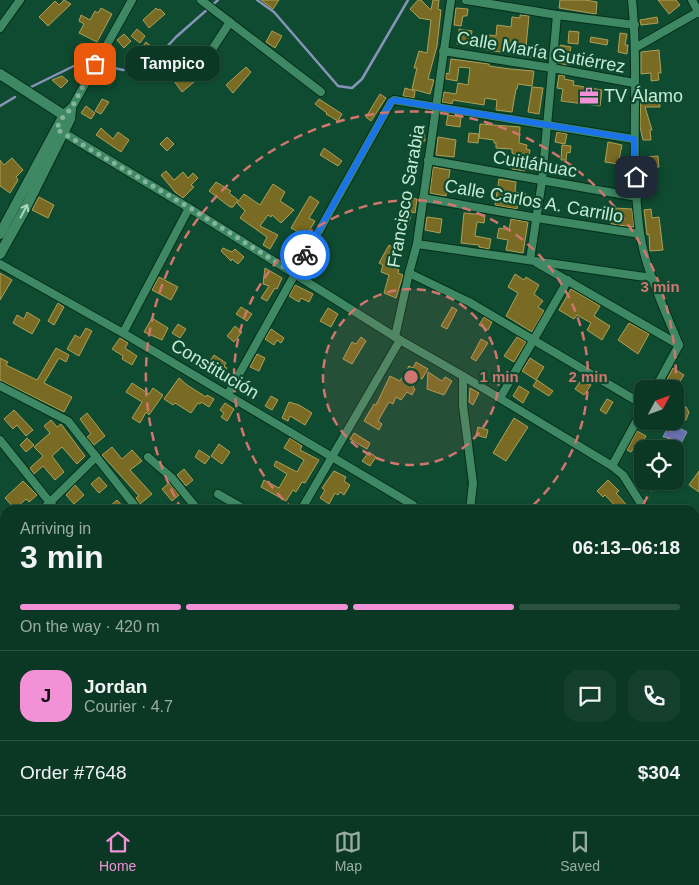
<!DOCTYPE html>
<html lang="en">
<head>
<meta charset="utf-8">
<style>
	body { margin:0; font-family:Arial,sans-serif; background:#143f2c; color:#f1f3f6; height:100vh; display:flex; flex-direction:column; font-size:19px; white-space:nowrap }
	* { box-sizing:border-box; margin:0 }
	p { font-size:16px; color:#9aaca6 }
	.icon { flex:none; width:28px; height:28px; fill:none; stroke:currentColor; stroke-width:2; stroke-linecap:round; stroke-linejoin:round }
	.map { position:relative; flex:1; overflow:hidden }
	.side { position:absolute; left:0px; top:505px; width:700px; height:310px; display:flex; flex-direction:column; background:#0b3824; border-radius:15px 15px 0 0; box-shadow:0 1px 4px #0004,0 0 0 1px #2b5241 }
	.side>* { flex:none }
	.needle { width:32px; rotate:49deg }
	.fabs { position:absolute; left:634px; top:380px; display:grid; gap:10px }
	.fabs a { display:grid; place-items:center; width:50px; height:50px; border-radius:10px; background:#0b3824; box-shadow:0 1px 4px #0004,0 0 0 1px #2b5241; font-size:25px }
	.pin { position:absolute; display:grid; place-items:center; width:42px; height:42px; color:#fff; margin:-21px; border-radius:10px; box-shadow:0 2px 8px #0006 }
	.courier { position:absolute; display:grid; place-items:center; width:50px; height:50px; margin:-25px; border:4px solid #1a73e8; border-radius:50%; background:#fff; color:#222; box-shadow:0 1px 6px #0007 }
	.bubble { position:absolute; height:35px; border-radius:15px; background:#0b3824; box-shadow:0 1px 4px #0004,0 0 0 1px #2b5241; font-size:16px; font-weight:700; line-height:35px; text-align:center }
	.summary em { font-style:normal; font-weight:700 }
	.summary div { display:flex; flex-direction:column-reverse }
	.summary { display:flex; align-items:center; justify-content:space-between; height:85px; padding:0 20px }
	h1 { font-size:32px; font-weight:700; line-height:38px }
	.bar { display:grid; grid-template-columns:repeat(4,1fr); gap:8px 5px; align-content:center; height:60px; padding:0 20px }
	.bar i { height:6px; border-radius:4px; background:#2b5241 }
	.bar .current { background:#f391d6 }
	.bar p { grid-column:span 4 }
	.line { display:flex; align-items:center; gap:12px; padding:0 20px; border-top:1px solid #2b5241 }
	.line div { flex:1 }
	.round { display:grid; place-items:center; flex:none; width:52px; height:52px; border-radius:15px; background:#143f2c }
	.menu { display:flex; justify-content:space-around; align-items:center; height:70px; border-top:1px solid #2b5241; background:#0b3824; font-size:14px; color:#9aaca6 }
	.menu a { display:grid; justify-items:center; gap:2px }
	.menu .current { color:#f391d6 }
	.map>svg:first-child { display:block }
</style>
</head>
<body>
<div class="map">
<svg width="699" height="815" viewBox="0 0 699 815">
	<rect width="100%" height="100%" fill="#0f4b30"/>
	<!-- water -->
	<path fill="#696fab" stroke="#8594b8" d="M670,423L687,432L679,447L674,444L671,438L663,437Z"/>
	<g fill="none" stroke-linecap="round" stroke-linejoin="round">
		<!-- stream -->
		<g stroke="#8594b8" stroke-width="2.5">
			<path d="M257,0L274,12L338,86L352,88L362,79L408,0"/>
			<path d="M29,88L84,61L123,70L148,67L176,37L218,0"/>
			<path d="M0,106L15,97"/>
		</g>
	</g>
	<!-- building -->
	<g fill="#796b23" stroke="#aea057">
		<path d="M64,0L71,4L48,26L39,17L55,1L59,5Z"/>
		<path d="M261,0H279L273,9Z"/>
		<path d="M418,0H421L431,10L433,0H439L438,9L441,10L437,46L428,79L434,80L430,94L412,89L417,68H414L419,51L427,53L431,20L419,18L410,9Z"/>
		<path d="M560,0H585L597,2L596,14L559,8Z"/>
		<path d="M658,0H676L680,5L669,14Z"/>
		<path d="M101,8L112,14L97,42L79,33L84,24L79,21L81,15L90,20L95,11L98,13Z"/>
		<path d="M156,8L158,10L160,9L165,14L149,28L143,20Z"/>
		<path d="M456,8L468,9L467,16H463L461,26L454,25Z"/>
		<path d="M520,15L529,16L526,47L538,48L536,58L482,49L484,34L496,36L497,25L511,27L512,17L520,18Z"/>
		<path d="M657,17L658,23L641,25L640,20Z"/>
		<path d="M137,29L145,36L140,43L131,36Z"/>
		<path d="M459,29L472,31L470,46L457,44Z"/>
		<path d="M272,31L282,36L275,48L266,42Z"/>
		<path d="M569,31L579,32L578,44L568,43Z"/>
		<path d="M620,33L627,34L625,45H628L627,54L618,52Z"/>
		<path d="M124,34L131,41L124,48L117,40Z"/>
		<path d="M591,37L608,40L607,45L590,42Z"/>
		<path d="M146,42L158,52L149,64L137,54Z"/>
		<path d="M560,45L571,47L567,65L558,63Z"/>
		<path d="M206,49L213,55L200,71L193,65L199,59L194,55L198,50L202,54Z"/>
		<path d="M659,50L661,73H658L659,80L651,81V73L641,74V52Z"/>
		<path d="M451,59L489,64V66L510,69L534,71L532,86L518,84L517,89H516L512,112L496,110L497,100L485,98L484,105L453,100L452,104L442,102L444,92L456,94L458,83L468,85L470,68L459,67L457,81L446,79V73L449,74Z"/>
		<path d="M174,61L178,64L176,66L183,75L186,72L194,82L182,92L174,81L178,78L170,68L166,73L161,69L166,64L169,67Z"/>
		<path d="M246,67L251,72L233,93L226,85Z"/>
		<path d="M559,75L565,76L564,79L574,81L573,85L602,90L600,106L561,101L563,89L557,88Z"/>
		<path d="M62,76L68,81L61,88L52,80Z"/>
		<path d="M532,87L543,88L539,114L528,112Z"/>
		<path d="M405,88L415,91L414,98L403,96Z"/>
		<path d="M380,94L386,98L371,121L366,117Z"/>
		<path d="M659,94L660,107H645L652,130H650L651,140H643L640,127L641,95Z"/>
		<path d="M102,99L109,102L101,114L95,111Z"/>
		<path d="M319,99L342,114L338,121L326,114L327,113L315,104Z"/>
		<path d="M86,106L95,113L91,119L81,113Z"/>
		<path d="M448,115L461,117L460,127L446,125Z"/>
		<path d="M480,124L520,127L519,143L527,145L526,149L530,150L528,162H531L530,169L526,168L525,171L512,169L514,154L512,153V149L496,148V143H494V140L479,138Z"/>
		<path d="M101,128L113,139L118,132L129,140L121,152L96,135Z"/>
		<path d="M418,129H424L425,141H418Z"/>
		<path d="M557,132L567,134L565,144L555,142Z"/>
		<path d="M469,133L479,134L478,143L468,142Z"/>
		<path d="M167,137L174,144L167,151L160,144Z"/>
		<path d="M438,137L456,140L454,157L436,155Z"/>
		<path d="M608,142L622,145L618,164L605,162Z"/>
		<path d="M562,145L571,146L570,153L567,152L566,160H561Z"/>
		<path d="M324,148L342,161L338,166L320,155Z"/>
		<path d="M658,156L659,167H651V184L641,185L642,157Z"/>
		<path d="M12,158L23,170L16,177L18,180L10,193L0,186V160L4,165Z"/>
		<path d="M433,167L450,170L446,196L430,193Z"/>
		<path d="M166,171L174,180L183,172L188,178L193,173L198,178L191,185L194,187L183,198L175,192L161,175Z"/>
		<path d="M499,179L516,182L515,192L526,194L525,203L518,202L517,209L495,205Z"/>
		<path d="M216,182L231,191L229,193L238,200L233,207H230L209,191Z"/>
		<path d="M273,184L285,192L280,201L294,210L281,223L272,215L271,217L268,215L260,226L278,235L270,249L263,245L267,237L240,218L245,211L237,203L244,194L260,205Z"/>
		<path d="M310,196L319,202L309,218L315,221L306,236L291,228Z"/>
		<path d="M39,197L54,205L48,218L32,210Z"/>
		<path d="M409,198L417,199L415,213L407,211Z"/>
		<path d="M614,208L632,209L634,227L611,224Z"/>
		<path d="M651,209L652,218L659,217L663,250L650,251L649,234L647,235L644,210Z"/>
		<path d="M401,211L411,215L408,226L397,222Z"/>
		<path d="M464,213L485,215L484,223L477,222L475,236L491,239L489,249L479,247V245L461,243Z"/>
		<path d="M427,217L442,219L440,233L425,230Z"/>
		<path d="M511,219L528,222L523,253L506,250L508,240L497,238L499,228L509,230Z"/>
		<path d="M389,245L397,250L388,265L399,270L398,273L403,275L396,298L384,293L389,275L381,272L383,265L379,263Z"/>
		<path d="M223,248L232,252L235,249L244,257L238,264L232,259L231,261L221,251Z"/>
		<path d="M265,268L282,278L277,289L275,288L267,301L261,298L269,286L263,284Z"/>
		<path d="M0,273L12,280L0,300Z"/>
		<path d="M515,274L524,280L526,277L539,285L534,294L543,301L538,307L544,311L532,332L506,316L518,293L508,287Z"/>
		<path d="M159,277L178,287L171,300L152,290Z"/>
		<path d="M295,285L313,294L309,302L301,298L299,302L289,296Z"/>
		<path d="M571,289L600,306L594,316L610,326L602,340L587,330L591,323L577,315L574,319L559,310Z"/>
		<path d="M58,303L64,307L54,325L48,321Z"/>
		<path d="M241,307L252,314L247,321L236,314Z"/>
		<path d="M452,307L457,310L447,329L441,326Z"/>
		<path d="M328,308L338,314L331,327L320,321Z"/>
		<path d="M27,312L40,320L32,334L13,323L17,315L24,319Z"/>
		<path d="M484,317L492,322L488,330L479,325Z"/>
		<path d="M152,318L168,328L162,340L144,332Z"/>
		<path d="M629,323L649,334L638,354L618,340Z"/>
		<path d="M178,324L186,329L180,338L172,333Z"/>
		<path d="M235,326L242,332L234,342L227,336Z"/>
		<path d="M86,328L92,331L79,356L67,349L75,335L80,338Z"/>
		<path d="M271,329L284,338L281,343L277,340L274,345L265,339Z"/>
		<path d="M361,337L366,341L352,364L343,359L352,342L356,344Z"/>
		<path d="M517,337L526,342L514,362L504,356Z"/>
		<path d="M120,338L128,343L125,348L137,356L132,365L122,359L123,356L112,349Z"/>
		<path d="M481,339L488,343L476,361L471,358Z"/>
		<path d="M56,348L69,355L66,362L59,358L44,383L72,397L64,412L0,380V358L8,362L6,365L37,380Z"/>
		<path d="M257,354L265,358L259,371L250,367Z"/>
		<path d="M214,355L226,363L224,366L227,368L222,376L207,366Z"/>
		<path d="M530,358L544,367L536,380L522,371Z"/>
		<path d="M416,362L428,369L422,379L419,377L413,387L415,389L412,395L407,392L401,400L396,397L393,404L389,402L378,421L382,424L379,430L364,421L374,404L376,405L390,376L400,381L409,366L413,368Z"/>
		<path d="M673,368L684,375L677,386L682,389L675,400V389H662Z"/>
		<path d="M428,372L442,381L445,377L452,381L444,395L427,389Z"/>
		<path d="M179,378L187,385L206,397L207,395L214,399L209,407L201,402L200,404L198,403L191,413L175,403L173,405L164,399Z"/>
		<path d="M582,379L591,385L584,395L575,389Z"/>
		<path d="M537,380L553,391L549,396L533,386Z"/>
		<path d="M132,383L149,394L153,388L163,395L149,415L146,412L140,423L132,418L142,402L126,392Z"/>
		<path d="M519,386L529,392L523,403L513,396Z"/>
		<path d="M470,388L479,393L473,405L469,402Z"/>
		<path d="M271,396L278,400L272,410L265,406Z"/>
		<path d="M607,399L613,402L606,414L600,410Z"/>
		<path d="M289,402L299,405L312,413L305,425L290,416L288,421L282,418Z"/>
		<path d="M225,403L234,409L227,421L221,417L224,413L220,410Z"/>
		<path d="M680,405L686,407L689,412L686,420L681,422L675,421V406Z"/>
		<path d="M14,410L33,430L26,436L17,425L13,429L4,419Z"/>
		<path d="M87,413L105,436L94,445L87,437L91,434L80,419Z"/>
		<path d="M514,418L528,427L506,461L493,453Z"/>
		<path d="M51,420L57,427L61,424L85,456L77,464L62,447L52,456L64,472L55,480L43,466L34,474L30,468L43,456L34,447L50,433L44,426Z"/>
		<path d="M478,427L488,430L486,438L476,435Z"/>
		<path d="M637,431L646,436L642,443L638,441L631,452L627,450Z"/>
		<path d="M354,433L370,443L367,449L350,439Z"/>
		<path d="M27,438L34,445L26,452L20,445Z"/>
		<path d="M290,438L302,446L300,450L319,460L305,483L302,482L296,492L293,490L286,501L261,487L264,480L279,488L287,474L274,466L276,461L297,472L304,460L284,448Z"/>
		<path d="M219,444L230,452L222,464L211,456Z"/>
		<path d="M112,447L122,459L132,450L142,461L130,470L152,494L140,504L136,498L139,496L102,455Z"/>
		<path d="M199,450L210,457L205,464L195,457Z"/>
		<path d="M369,452L376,457L370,466L362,461Z"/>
		<path d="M184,469L193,480L186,486L177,475Z"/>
		<path d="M334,471L346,477L344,481L350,485L344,495L340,492L338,495L335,493L329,504L320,498L325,490L322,488Z"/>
		<path d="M699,471V492L689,485Z"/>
		<path d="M99,477L107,486L99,493L91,484Z"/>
		<path d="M608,480L619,491L616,493L631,510H619L605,495L603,497L597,491Z"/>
		<path d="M23,481L37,495L29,502L26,499L15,509L5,498Z"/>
		<path d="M169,483L179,495L172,501L162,489Z"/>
		<path d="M75,485L84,495L74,504L66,495Z"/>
		<path d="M117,500L124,508L121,510H111L109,507Z"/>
	</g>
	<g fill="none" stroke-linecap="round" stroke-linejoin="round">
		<!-- minor casing -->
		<g stroke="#042e1b" stroke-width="10">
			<g id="minor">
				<path d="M201,0L321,92"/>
				<path d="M466,0L557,15L635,25"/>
				<path d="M632,0C640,77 629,155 640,233C645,269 665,310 679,345"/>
				<path d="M692,0L699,13"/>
				<path d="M0,28L20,0"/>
				<path d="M213,48L230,22"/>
				<path d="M635,48L698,12"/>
				<path d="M443,51L552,68L634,83"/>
				<path d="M71,109L132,0"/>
				<path d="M59,130L189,208L400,340L463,376L612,466L623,475L645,510"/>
				<path d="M428,160L637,197"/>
				<path d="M423,198L537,218L640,234"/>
				<path d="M417,244L652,278"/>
				<path d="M530,260L542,181L557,15"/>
				<path d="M537,263L679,345"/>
				<path d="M0,264L123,333L413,505"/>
				<path d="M409,273L469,302L642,404"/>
				<path d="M123,333L189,208"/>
				<path d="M395,337L409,273L417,244L451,0"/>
				<path d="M463,376V406L473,483L470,510"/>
				<path d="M0,386L68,421L138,510"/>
				<path d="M655,389L679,345"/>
				<path d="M228,394L391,102L394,100L633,139"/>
				<path d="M500,398L568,280"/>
				<path d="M0,440L56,510"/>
				<path d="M148,457L172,478L198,510"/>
				<path d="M612,466L642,411"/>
				<path d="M218,494L246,510"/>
				<path d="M42,510L96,457"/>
				<path d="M301,510L400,340"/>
				<path d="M0,535L5,541"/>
				<path d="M695,614L699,619"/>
				<path d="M0,623L5,617"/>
				<path d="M0,709L5,703"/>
				<path d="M0,737L5,742"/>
				<path d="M0,795L5,789"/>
				<path d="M83,810L88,815"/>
				<path d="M265,810L268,815"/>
				<path d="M273,810L276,815"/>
				<path d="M0,814L1,815"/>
				<path d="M131,815L139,810"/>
				<path d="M223,815L231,810"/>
				<path d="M320,815L328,810"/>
				<path d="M354,815V810"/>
			</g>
		</g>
		<!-- secondary casing -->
		<g stroke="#042e1b" stroke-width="12">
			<g id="secondary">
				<path d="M0,74L68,118"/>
				<path d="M0,234L64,115L71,109"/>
				<path d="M0,254L24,211L70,119L71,109"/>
			</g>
		</g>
		<!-- minor -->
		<use href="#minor" stroke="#3e8963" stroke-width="8"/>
		<!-- secondary -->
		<use href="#secondary" stroke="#3e8963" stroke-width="10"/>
	</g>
	<!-- one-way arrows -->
	<defs><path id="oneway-shaft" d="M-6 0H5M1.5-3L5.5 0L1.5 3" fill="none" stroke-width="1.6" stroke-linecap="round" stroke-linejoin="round" transform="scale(1.25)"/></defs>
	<use stroke="#acd8bf" href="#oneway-shaft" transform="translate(24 211) rotate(-62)"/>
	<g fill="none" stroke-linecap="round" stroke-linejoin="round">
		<!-- done -->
		<path stroke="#87b49c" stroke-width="5" stroke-dasharray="0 9" d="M95,64L71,109L64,115L56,129L190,208L295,274L305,255"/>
		<!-- route -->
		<path stroke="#1a73e8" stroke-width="6" d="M305,255L391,102L394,100L634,139L636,177"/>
	</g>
	<!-- distance rings -->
	<circle cx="411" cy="377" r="88" fill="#d0766e" fill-opacity=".12"/>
	<g fill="none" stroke="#d0766e" stroke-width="2.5" stroke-dasharray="9 6">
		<circle cx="411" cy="377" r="88"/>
		<path d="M294 510A177 177 0 1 1 528 510"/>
		<path d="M672 423A265 265 0 0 1 666 448M654 483A265 265 0 0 1 640 510M182 510A265 265 0 1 1 675 398"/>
	</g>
	<!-- icons -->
	<defs>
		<g id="office-bare" transform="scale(1.5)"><path d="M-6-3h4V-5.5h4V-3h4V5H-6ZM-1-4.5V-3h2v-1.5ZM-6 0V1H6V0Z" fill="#f391d6" stroke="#0f4b30" stroke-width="2.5" paint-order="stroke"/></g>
	</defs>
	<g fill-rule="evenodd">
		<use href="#office-bare" x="589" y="96"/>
	</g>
	<g text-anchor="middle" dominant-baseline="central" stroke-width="4.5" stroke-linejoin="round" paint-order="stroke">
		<!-- street labels -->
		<g font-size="18" fill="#c7ecd6" stroke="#0f4b30">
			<text transform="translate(541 52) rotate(10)">Calle María Gutiérrez</text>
			<text transform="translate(535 164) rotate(10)">Cuitláhuac</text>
			<text transform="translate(406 196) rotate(-80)">Francisco Sarabia</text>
			<text transform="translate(534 201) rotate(10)">Calle Carlos A. Carrillo</text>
			<text transform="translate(215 369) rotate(31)">Constitución</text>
		</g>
		<!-- poi labels -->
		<g font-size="18" fill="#c7ecd6" stroke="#0f4b30" text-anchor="start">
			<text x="604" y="96">TV Álamo</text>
		</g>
	</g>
	<circle cx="411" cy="377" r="8" fill="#d0766e" stroke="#0f4b30" stroke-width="2.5"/>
	<g font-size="15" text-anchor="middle" font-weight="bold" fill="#d0766e" stroke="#0f4b30" stroke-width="4.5" stroke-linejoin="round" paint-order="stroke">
		<text x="660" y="292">3 min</text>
		<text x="499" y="382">1 min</text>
		<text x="588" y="382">2 min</text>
	</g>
</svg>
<div class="fabs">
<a><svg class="needle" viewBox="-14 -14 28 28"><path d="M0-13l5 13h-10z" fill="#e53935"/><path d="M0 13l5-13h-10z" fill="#9aaca6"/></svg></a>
<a><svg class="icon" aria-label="locate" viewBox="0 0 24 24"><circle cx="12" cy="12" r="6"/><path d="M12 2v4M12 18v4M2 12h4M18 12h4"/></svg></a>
</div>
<div class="pin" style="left:95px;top:64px;background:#ea580c"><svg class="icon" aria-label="bag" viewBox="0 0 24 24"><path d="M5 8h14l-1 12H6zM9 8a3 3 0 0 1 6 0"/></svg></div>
<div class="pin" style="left:636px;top:177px;background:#1f2937"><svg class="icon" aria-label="home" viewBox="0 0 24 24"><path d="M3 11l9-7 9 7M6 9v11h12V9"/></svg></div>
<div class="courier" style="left:305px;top:255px"><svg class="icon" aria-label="bike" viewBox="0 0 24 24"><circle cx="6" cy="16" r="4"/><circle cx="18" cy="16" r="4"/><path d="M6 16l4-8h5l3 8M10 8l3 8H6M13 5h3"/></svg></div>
<div class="bubble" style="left:125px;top:46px;width:95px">Tampico</div>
<section class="side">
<div class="summary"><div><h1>3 min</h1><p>Arriving in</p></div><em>06:13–06:18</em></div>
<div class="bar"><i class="current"></i><i class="current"></i><i class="current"></i><i></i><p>On the way · 420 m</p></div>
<div class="line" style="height:90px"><b class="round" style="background:#f391d6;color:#111">J</b><div><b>Jordan</b><p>Courier · 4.7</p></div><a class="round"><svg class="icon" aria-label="chat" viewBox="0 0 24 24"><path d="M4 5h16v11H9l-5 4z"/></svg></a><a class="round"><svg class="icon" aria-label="phone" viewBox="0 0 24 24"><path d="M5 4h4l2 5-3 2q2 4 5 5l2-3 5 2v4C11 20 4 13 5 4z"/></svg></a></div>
<div class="line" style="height:65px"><div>Order #7648</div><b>$304</b></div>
</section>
</div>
<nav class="menu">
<a class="current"><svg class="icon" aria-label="home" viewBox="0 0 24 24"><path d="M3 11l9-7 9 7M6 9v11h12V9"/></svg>Home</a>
<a><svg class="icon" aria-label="map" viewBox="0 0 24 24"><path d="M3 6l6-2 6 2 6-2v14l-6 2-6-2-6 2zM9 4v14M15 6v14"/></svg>Map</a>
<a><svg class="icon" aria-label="saved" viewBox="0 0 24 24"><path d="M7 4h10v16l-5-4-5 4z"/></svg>Saved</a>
</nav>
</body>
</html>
